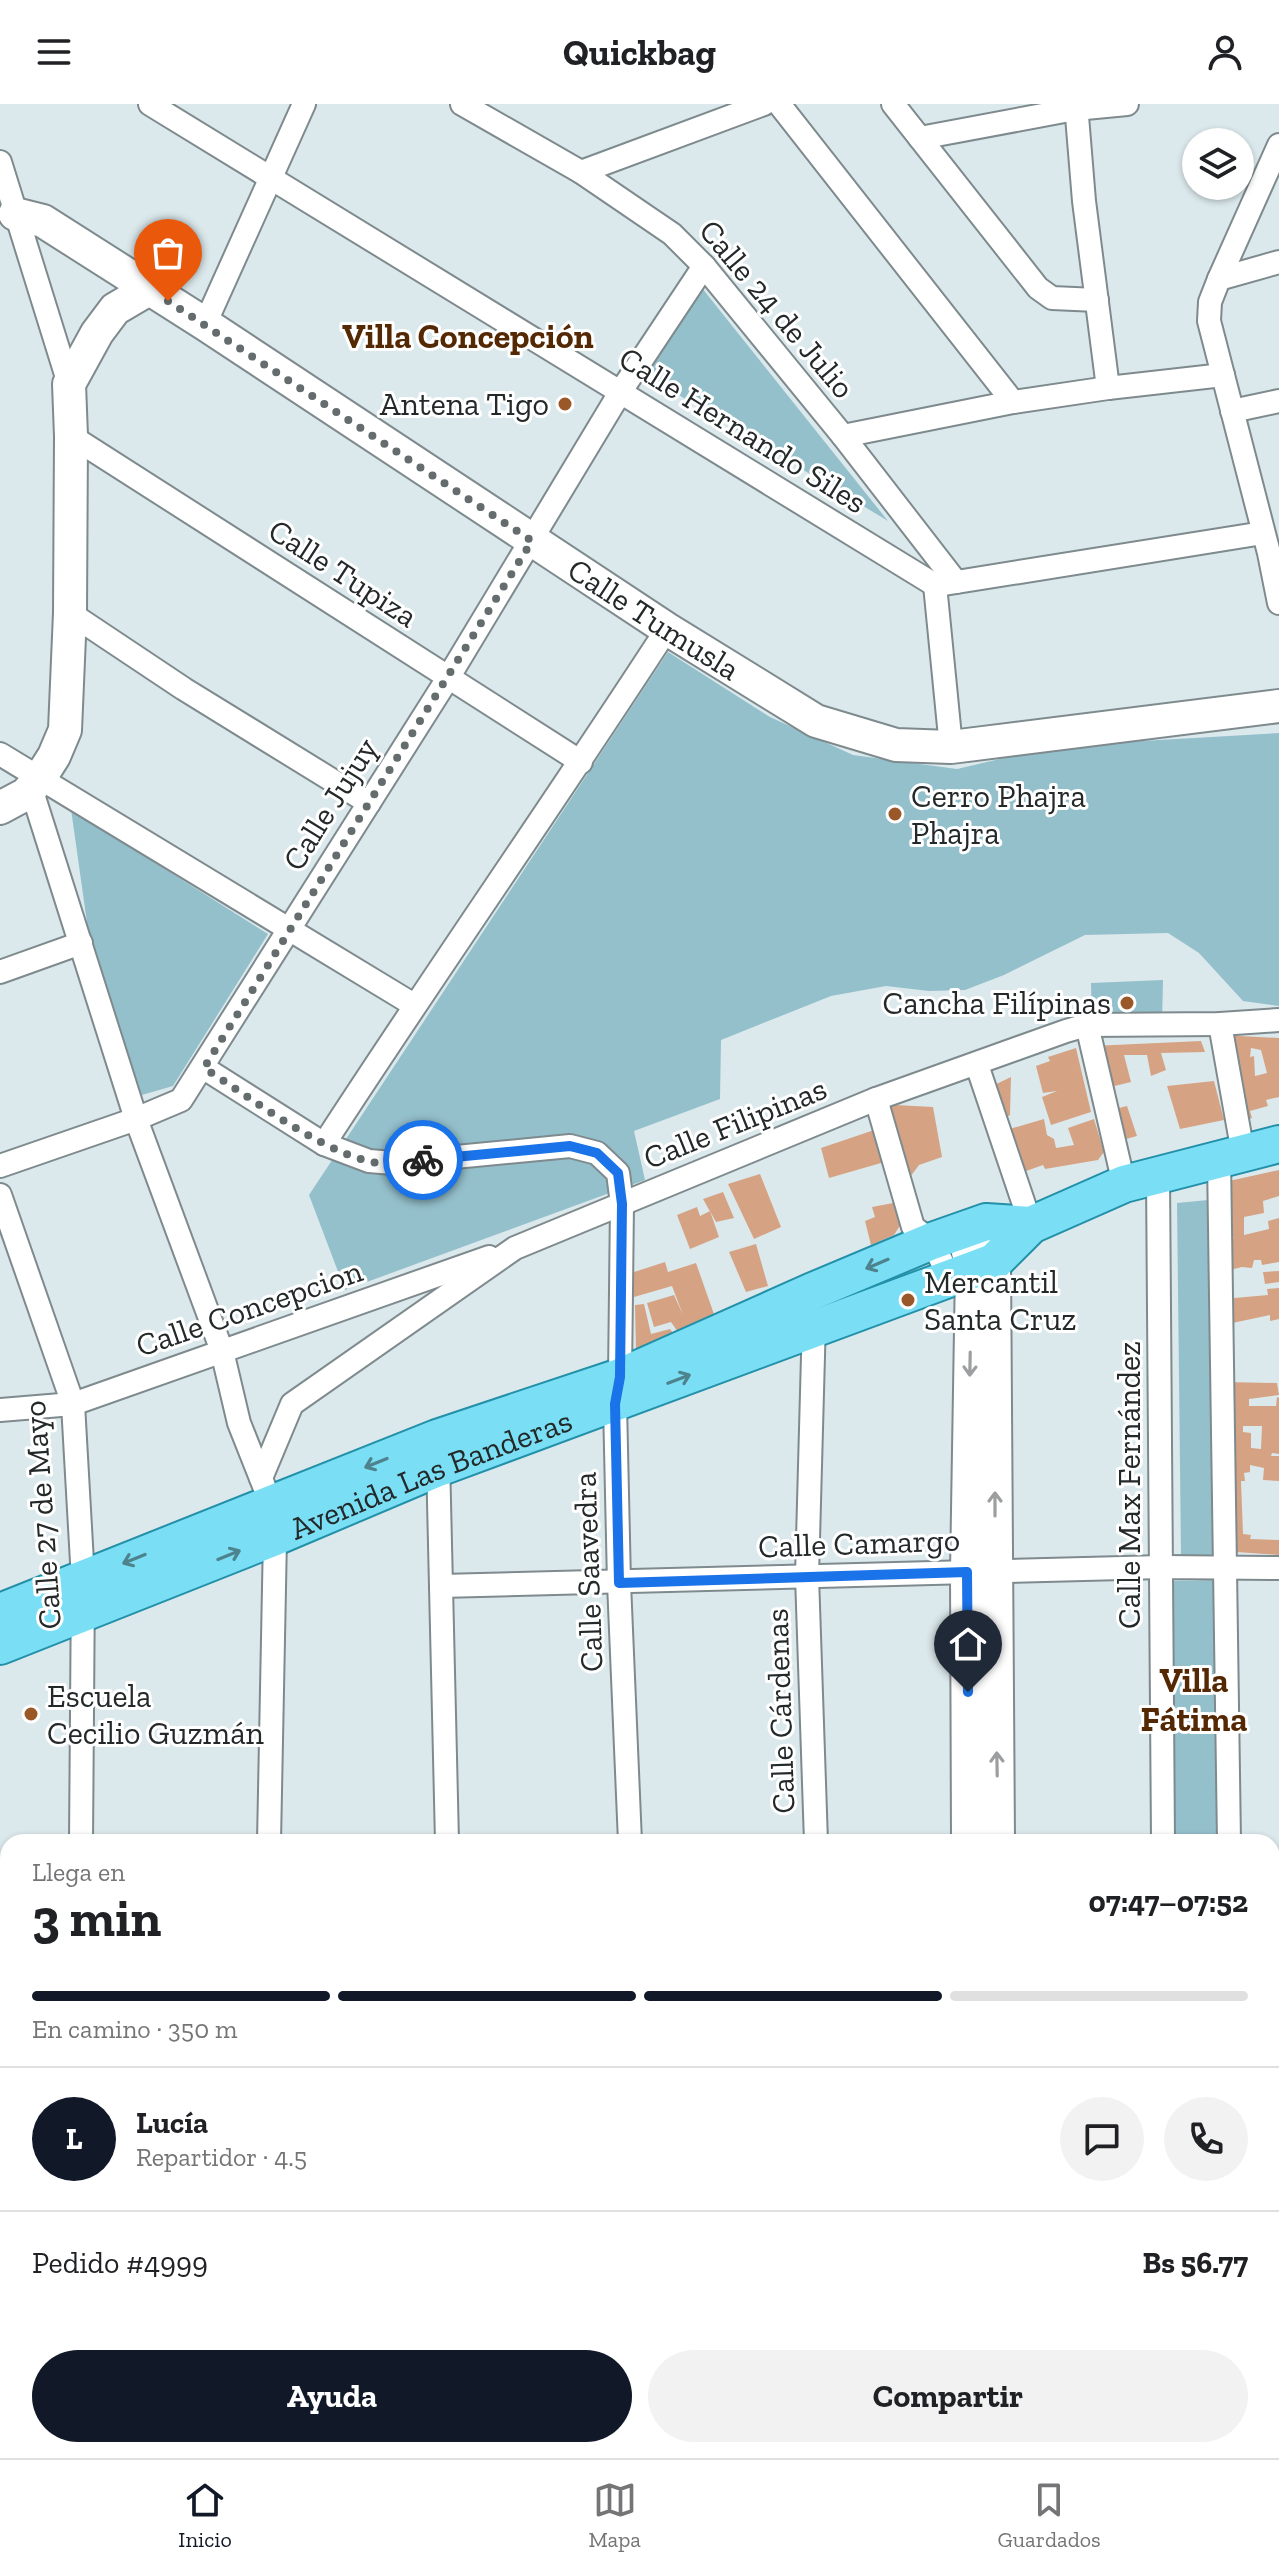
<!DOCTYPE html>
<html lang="es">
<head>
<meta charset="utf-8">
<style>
	body { margin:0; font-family:"Zilla Slab",serif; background:#f2f2f2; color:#202124; height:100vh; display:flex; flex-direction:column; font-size:30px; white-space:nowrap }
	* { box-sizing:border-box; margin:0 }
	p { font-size:26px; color:#757577 }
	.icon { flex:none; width:44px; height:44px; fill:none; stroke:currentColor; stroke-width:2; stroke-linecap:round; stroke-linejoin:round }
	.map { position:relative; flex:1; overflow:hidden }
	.drawer { position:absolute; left:0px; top:1730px; width:1280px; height:624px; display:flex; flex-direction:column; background:#fff; border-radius:24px 24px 0 0; box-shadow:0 2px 6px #0004 }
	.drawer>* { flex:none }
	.fabs { position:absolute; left:1182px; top:24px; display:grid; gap:16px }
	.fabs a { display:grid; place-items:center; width:72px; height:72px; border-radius:50%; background:#fff; box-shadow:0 2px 6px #0004; font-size:40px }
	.pin { position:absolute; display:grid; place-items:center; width:68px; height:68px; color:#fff; margin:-82px -34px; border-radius:50% 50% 50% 0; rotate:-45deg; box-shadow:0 0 8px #0007 }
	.pin .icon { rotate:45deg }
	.courier { position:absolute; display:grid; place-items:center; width:80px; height:80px; margin:-40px; border:6px solid #1a73e8; border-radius:50%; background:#fff; color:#222; box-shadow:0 2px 10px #0007 }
	.head em { font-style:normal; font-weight:800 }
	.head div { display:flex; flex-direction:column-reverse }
	.head { display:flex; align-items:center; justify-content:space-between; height:136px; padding:0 32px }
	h1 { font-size:52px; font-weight:800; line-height:60px }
	.bar { display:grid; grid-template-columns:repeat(4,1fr); gap:12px 8px; align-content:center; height:96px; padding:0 32px }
	.bar i { height:10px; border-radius:6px; background:#e0e0e0 }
	.bar .active { background:#111827 }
	.bar p { grid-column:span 4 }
	.line { display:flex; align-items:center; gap:20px; padding:0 32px; border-top:2px solid #e0e0e0 }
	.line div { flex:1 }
	.round { display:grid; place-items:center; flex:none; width:84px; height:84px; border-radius:42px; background:#f2f2f2 }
	.button { display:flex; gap:16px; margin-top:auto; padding:16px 32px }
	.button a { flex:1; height:92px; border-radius:48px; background:#111827; color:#fff; font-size:32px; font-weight:800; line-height:92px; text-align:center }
	.button a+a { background:#f2f2f2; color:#202124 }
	header { display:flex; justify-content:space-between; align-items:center; height:104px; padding:0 32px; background:#fff; font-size:36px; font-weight:800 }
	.tab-bar { display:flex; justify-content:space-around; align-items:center; height:112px; border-top:2px solid #e0e0e0; background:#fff; font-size:22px; color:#757577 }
	.tab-bar a { display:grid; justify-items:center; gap:4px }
	.tab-bar .active { color:#111827 }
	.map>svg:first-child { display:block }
</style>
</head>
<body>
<header><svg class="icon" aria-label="menu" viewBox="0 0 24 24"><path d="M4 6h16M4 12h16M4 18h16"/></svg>Quickbag<svg class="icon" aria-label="person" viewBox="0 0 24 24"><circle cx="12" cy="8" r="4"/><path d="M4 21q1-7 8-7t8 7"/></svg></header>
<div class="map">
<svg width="1279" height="2354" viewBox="0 0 1279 2354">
	<rect width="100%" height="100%" fill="#dce9ec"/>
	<!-- green -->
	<g fill="#94c0cc">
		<path d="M702,184L888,417L644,270Z"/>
		<path d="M668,548L770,613L853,651L957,665L1055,642L1279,629V902L1243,897L1199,849L1168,829L1085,831L1004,871L965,886L929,887L886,882L831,892L721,936L720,995L634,1027L645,1076L345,1186L309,1091Z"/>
		<path d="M70,698L108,729L268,830L173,982L142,991L90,840Z"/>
		<path d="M1163,876L1162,919L1092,921L1091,879Z"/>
		<path d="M1208,1096L1216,1451H1181L1177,1099Z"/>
		<path d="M1217,1476L1219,1738H1171L1170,1477Z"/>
		<path d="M85,2346H152L151,2354H83Z"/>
	</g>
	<!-- building -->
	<g fill="#d5a384" fill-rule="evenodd">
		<path d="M1222,931L1279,934V993L1266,996L1268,1002L1250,1007L1252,1014L1237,1018ZM1251,944L1261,946L1267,969L1255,972L1254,952L1250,953Z"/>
		<path d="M1201,937L1205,948L1161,949L1166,966L1151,972L1147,951H1124L1131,978L1102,985L1092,942Z"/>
		<path d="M1076,944L1091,1008L1051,1021L1042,993L1057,987L1043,989L1036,962L1050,957L1048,953Z"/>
		<path d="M1011,973L1010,1011L1000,1018L990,983Z"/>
		<path d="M1214,977L1224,1016L1180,1025L1167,982Z"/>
		<path d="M877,1000L933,1003L942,1053L919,1061L910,1073Z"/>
		<path d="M1127,1002L1137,1032L1115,1038L1107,1007Z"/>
		<path d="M1044,1015L1047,1031L1054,1035L1056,1044L1074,1041L1068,1024L1094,1015L1104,1048L1098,1056L1045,1065L1043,1061L1018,1070L1003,1027Z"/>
		<path d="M880,1024L890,1044L881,1059L829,1074L821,1044Z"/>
		<path d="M1279,1066V1092L1263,1097L1264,1109L1244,1113V1131L1269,1125L1268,1117L1279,1114V1158L1262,1161L1261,1156H1254L1252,1164L1242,1163L1226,1167L1225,1135L1235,1133H1226L1229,1077Z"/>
		<path d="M760,1070L781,1123L754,1135L728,1080Z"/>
		<path d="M723,1088L734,1114L716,1118L703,1095Z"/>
		<path d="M893,1099L901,1120L894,1131L871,1141L865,1117L875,1113L872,1103Z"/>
		<path d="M697,1103L700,1112L710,1107L719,1133L690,1145L677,1111Z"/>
		<path d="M756,1140L768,1182L746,1188L729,1148Z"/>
		<path d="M665,1158L668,1168L696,1159L715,1213L680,1231L671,1218L654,1223L647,1199L674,1191L683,1211L672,1182L634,1193L631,1169Z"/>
		<path d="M1279,1167V1178L1265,1180L1263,1168Z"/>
		<path d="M1279,1184V1215L1270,1217V1211L1223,1221V1195L1268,1191L1267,1185Z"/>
		<path d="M644,1200L651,1230L670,1225L675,1232L636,1247L635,1201Z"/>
		<path d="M1226,1278L1277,1279L1279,1291L1249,1295V1302H1276L1277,1293L1279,1294V1350L1272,1349L1271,1352H1279V1377L1263,1376L1264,1364L1250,1361V1368L1244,1369L1245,1377H1241L1243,1430L1251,1431L1250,1435L1279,1436V1451L1236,1448L1228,1440ZM1243,1322H1262L1261,1345L1251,1344V1329L1243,1328Z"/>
	</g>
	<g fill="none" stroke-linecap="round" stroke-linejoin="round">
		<!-- street casing -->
		<g stroke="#7e8a8d" stroke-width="26">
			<g id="street">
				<path d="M150,0L935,481"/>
				<path d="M462,0L581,68L672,130L704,162L843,332L956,478"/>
				<path d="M779,0L1013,298"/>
				<path d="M893,0L1038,184L1052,194L1097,196"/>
				<path d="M1076,0L1084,97L1108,284"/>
				<path d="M920,34L1075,5L1127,0"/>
				<path d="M0,58L69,280"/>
				<path d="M581,68L764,0"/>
				<path d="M1279,158L1219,175L1210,198L1209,217L1269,449L1279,499"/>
				<path d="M1219,175L1279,41"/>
				<path d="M205,220L304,0"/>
				<path d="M1232,307L1279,297"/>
				<path d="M71,332L581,658"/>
				<path d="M843,332L1013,298L1108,284L1223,271"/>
				<path d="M944,480L1263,429"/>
				<path d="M935,481L951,643"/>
				<path d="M70,509L184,585L369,699"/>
				<path d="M0,650L414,901"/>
				<path d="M31,684L136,1015L222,1247L239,1319L264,1382"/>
				<path d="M0,868L81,839"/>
				<path d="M1220,920L1243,1049"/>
				<path d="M1087,921L1124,1080"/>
				<path d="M977,961L1031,1121"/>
				<path d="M204,964L324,1040L369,1057L393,1059L570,1042L597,1049L618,1069L622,1100L620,1273L615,1300L619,1479L630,1738"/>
				<path d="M876,995L913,1123L932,1137L949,1173"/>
				<path d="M324,1040C436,867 555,698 667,525"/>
				<path d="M1219,1055L1229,1738"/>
				<path d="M0,1062L136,1015L181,996L448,574L621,287L704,162"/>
				<path d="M1158,1071L1163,1738"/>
				<path d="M0,1091L73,1300L83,1476L81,1738"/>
				<path d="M814,1215L807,1472L816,1738"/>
				<path d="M0,1306L73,1300L489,1153"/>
				<path d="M438,1355L447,1738"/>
				<path d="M261,1374L292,1300L515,1144L876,995L1066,927L1087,921L1220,920L1279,916"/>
				<path d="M441,1482L1162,1463L1279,1464"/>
				<path d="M269,1738L275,1433L273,1423"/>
				<path d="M1272,1808H1279"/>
				<path d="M0,1814H8"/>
				<path d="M0,2256H8"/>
				<path d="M819,2346V2354"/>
				<path d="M1224,2346V2354"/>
				<path d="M0,2347L7,2354"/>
				<path d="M163,2354L164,2346"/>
				<path d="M287,2354L288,2346"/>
				<path d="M517,2354V2346"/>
				<path d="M660,2354L661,2346"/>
			</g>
		</g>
		<!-- secondary casing -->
		<g stroke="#7e8a8d" stroke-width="36">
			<g id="secondary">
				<path id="s1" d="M15,110L43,117L205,220L667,525L816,617L896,641L951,643L1279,602"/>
				<path d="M0,704L26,690L40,674L54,652L65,626L70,509L71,332L69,280L97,229L115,205L149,185"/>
				<path d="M963,1127L972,1165L967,1468L968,1738"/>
				<path d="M989,1134L994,1158L998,1738"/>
				<path d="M1272,2154L1279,2153"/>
				<path d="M970,2346V2354"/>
				<path d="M996,2346V2354"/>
			</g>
		</g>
		<!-- primary casing -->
		<g stroke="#2290a8" stroke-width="40">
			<g id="primary">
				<path d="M0,1508L437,1334L620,1273L813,1187L932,1137L986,1118L1031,1121"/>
				<path id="s2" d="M0,1542L275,1433L438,1364L994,1158L1031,1121L1124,1080L1279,1040"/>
			</g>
		</g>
		<!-- street -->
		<use href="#street" stroke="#fff" stroke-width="22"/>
		<!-- secondary -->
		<use href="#secondary" stroke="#fff" stroke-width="32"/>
		<!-- primary -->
		<use href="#primary" stroke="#7adef4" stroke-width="36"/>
	</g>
	<!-- one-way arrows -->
	<defs><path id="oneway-shaft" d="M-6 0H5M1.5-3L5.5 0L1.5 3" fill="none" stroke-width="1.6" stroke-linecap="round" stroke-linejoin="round" transform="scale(2)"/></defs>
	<g stroke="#4e838e">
		<use href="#oneway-shaft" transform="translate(877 1160) rotate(157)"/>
		<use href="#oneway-shaft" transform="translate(679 1275) rotate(-21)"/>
		<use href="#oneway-shaft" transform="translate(376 1359) rotate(158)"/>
		<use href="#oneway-shaft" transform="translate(229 1451) rotate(-22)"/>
		<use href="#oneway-shaft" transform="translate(134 1455) rotate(158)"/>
	</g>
	<g stroke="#9c9e9f">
		<use href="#oneway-shaft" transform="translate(970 1260) rotate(91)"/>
		<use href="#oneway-shaft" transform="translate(995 1400) rotate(-90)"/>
		<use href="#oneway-shaft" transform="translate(997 1660) rotate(-91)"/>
	</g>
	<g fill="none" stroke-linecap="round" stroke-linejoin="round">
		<!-- done -->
		<path stroke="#646c6d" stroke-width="8" stroke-dasharray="0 14.4" d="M168,197L532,437L204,964C253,995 311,1041 367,1057C385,1062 405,1058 423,1056"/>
		<!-- route -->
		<path stroke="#1a73e8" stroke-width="10" d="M423,1056L570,1042L597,1049L618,1069L622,1100L620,1273L615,1300L619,1479L967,1468L968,1588"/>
	</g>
	<!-- markers -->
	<g fill="#9a5727" stroke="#fff" stroke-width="3">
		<circle cx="565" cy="300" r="8"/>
		<circle cx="895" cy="710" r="8"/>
		<circle cx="1127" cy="899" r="8"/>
		<circle cx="908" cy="1196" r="8"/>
		<circle cx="31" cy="1610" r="8"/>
	</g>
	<g text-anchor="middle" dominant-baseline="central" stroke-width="6" stroke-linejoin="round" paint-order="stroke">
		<!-- street labels -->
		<g font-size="32" fill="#232829" stroke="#fff">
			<text transform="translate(777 205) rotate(50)">Calle 24 de Julio</text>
			<text transform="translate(743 326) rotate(32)">Calle Hernando Siles</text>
			<text transform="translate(343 469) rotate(33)">Calle Tupiza</text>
			<text stroke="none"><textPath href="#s1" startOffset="758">Calle Tumusla</textPath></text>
			<text transform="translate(330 700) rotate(-58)">Calle Jujuy</text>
			<text transform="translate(735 1019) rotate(-22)">Calle Filipinas</text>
			<text transform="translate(249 1204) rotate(-19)">Calle Concepcion</text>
			<text stroke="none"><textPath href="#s2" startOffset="464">Avenida Las Banderas</textPath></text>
			<text transform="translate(1129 1381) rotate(-90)">Calle Max Fernández</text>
			<text transform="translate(42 1411) rotate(-94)">Calle 27 de Mayo</text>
			<text transform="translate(859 1439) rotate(-2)">Calle Camargo</text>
			<text transform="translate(588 1468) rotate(-92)">Calle Saavedra</text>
			<text transform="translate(780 1607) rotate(-92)">Calle Cárdenas</text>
		</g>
		<!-- poi labels -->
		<g font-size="32" fill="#232829" stroke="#fff" text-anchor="start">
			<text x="549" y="300" text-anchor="end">Antena Tigo</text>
			<text x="911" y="692">Cerro Phajra<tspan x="911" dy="37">Phajra</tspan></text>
			<text x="1111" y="899" text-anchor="end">Cancha Filípinas</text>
			<text x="924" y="1178">Mercantil<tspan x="924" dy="37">Santa Cruz</tspan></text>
			<text x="47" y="1592">Escuela<tspan x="47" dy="37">Cecilio Guzmán</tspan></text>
		</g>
		<!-- neighbourhood labels -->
		<g font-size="34" font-weight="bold" fill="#552804" stroke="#fff">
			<text x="468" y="232">Villa Concepción</text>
			<text x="1194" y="1576">Villa<tspan x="1194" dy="39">Fátima</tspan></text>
		</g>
	</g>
</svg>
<div class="fabs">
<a><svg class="icon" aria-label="layers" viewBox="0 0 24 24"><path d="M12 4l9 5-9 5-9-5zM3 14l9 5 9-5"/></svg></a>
</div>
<div class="pin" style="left:168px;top:197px;background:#ea580c"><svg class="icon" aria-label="bag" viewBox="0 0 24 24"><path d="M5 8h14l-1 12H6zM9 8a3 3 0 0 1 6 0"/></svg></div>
<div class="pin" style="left:968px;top:1588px;background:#1f2937"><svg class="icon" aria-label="home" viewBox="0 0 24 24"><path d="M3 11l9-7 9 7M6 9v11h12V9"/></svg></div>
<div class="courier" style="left:423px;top:1056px"><svg class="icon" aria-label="bike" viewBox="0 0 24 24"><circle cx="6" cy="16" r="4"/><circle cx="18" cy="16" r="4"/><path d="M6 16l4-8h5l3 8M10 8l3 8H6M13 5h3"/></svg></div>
<section class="drawer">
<div class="head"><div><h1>3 min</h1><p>Llega en</p></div><em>07:47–07:52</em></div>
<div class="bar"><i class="active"></i><i class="active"></i><i class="active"></i><i></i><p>En camino · 350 m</p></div>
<div class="line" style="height:144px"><b class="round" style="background:#111827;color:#fff">L</b><div><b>Lucía</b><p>Repartidor · 4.5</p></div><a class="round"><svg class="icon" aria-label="chat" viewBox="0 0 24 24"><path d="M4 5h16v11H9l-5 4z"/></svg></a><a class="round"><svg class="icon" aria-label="phone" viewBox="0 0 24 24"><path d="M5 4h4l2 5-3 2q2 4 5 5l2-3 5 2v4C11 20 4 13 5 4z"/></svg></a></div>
<div class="line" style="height:104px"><div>Pedido #4999</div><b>Bs 56.77</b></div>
<div class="button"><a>Ayuda</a><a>Compartir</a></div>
</section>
</div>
<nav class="tab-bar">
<a class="active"><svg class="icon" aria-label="home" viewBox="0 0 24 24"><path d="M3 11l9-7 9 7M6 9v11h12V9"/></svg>Inicio</a>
<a><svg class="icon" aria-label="map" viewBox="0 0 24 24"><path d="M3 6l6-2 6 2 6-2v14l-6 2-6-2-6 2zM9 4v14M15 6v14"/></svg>Mapa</a>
<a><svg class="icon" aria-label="saved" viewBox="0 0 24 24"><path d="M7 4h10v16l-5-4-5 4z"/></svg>Guardados</a>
</nav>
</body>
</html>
